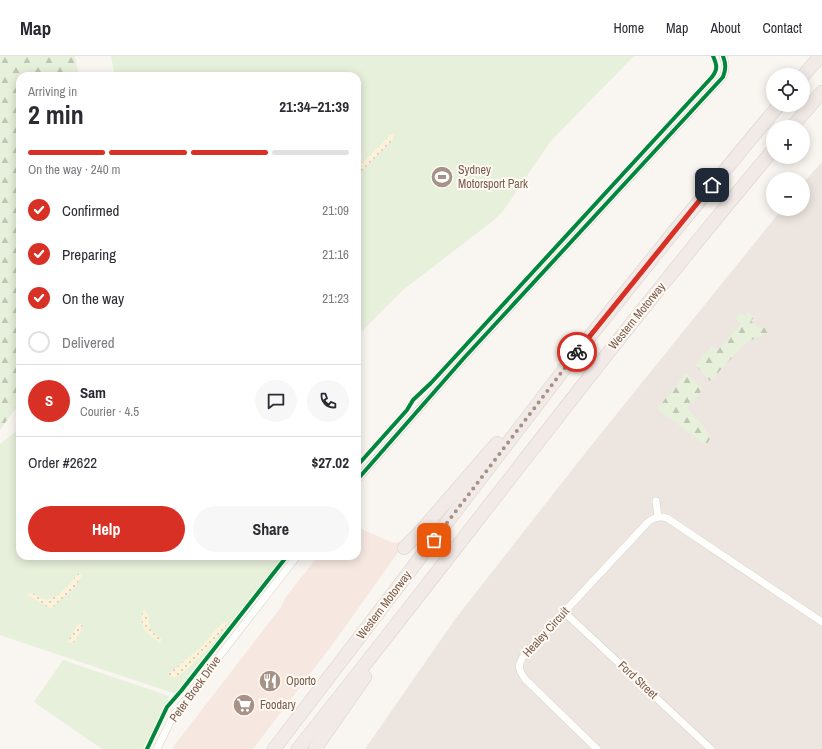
<!DOCTYPE html>
<html lang="en">
<head>
<meta charset="utf-8">
<style>
	body { margin:0; font-family:"Archivo Narrow",sans-serif; background:#f7f7f7; color:#2b2b33; height:100vh; display:flex; flex-direction:column; font-size:15px; white-space:nowrap }
	* { box-sizing:border-box; margin:0 }
	p { font-size:13px; color:#7c7c81 }
	.icon { flex:none; width:22px; height:22px; fill:none; stroke:currentColor; stroke-width:2; stroke-linecap:round; stroke-linejoin:round }
	.map { position:relative; flex:1; overflow:hidden }
	.side { position:absolute; left:16px; top:16px; width:345px; height:488px; display:flex; flex-direction:column; background:#fff; border-radius:12px; box-shadow:0 2px 10px #0003 }
	.side>* { flex:none }
	.tools { position:absolute; left:766px; top:12px; display:grid; gap:8px }
	.tools a { display:grid; place-items:center; width:44px; height:44px; border-radius:50%; background:#fff; box-shadow:0 2px 10px #0003; font-size:20px }
	.pin { position:absolute; display:grid; place-items:center; width:34px; height:34px; color:#fff; margin:-17px; border-radius:8px; box-shadow:0 2px 6px #0006 }
	.courier { position:absolute; display:grid; place-items:center; width:40px; height:40px; margin:-20px; border:3px solid #d93025; border-radius:50%; background:#fff; color:#222; box-shadow:0 1px 5px #0007 }
	.headline em { font-style:normal; font-weight:800 }
	.headline div { display:flex; flex-direction:column-reverse }
	.headline { display:flex; align-items:center; justify-content:space-between; height:68px; padding:0 12px }
	h1 { font-size:26px; font-weight:800; line-height:30px }
	.bar { display:grid; grid-template-columns:repeat(4,1fr); gap:6px 4px; align-content:center; height:48px; padding:0 12px }
	.bar i { height:5px; border-radius:3px; background:#e1e1e2 }
	.bar .selected { background:#d93025 }
	.bar p { grid-column:span 4 }
	.line { display:flex; align-items:center; gap:10px; padding:0 12px; border-top:1px solid #e1e1e2 }
	.line div { flex:1 }
	.round { display:grid; place-items:center; flex:none; width:42px; height:42px; border-radius:21px; background:#f7f7f7 }
	ol { padding:0 12px; list-style:none }
	li { display:flex; align-items:center; gap:12px; height:44px }
	li p { margin-inline-start:auto }
	li .icon { padding:4px; border-radius:50%; background:#d93025; color:#fff; stroke-width:4 }
	li:last-child { color:#7c7c81 }
	li i { width:22px; height:22px; border:2px solid #e1e1e2; border-radius:50% }
	.action { display:flex; gap:8px; margin-top:auto; padding:8px 12px }
	.action a { flex:1; height:46px; border-radius:24px; background:#d93025; color:#fff; font-size:16px; font-weight:800; line-height:46px; text-align:center }
	.action a+a { background:#f7f7f7; color:#2b2b33 }
	header { display:flex; align-items:center; gap:24px; box-sizing:border-box; height:56px; padding:0 20px; background:#fff; border-bottom:1px solid #e1e1e2 }
	header strong { font-size:19px }
	nav { display:flex; gap:22px; margin-inline-start:auto; font-size:14px }
	.map>svg:first-child { display:block }
</style>
</head>
<body>
<header>
<strong>Map</strong>
<nav><a>Home</a><a>Map</a><a>About</a><a>Contact</a></nav>
</header>
<div class="map">
<svg width="822" height="693" viewBox="0 0 822 693">
	<defs>
		<pattern id="forest-firs" width="22" height="20" patternUnits="userSpaceOnUse"><rect width="22" height="20" fill="#e7f0db"/><path d="M5 1l3.5 6h-7zM16 11l3.5 6h-7z" fill="#c0c6b4"/></pattern>
		<pattern id="sand-dots" width="8" height="8" patternUnits="userSpaceOnUse"><rect width="8" height="8" fill="#fbf2d9"/><path d="M2 2h.1M6 6h.1" fill="none" stroke="#d0c7b2" stroke-width="1.8" stroke-linecap="round"/></pattern>
	</defs>
	<rect width="100%" height="100%" fill="#f9f5f0"/>
	<!-- commercial -->
	<path fill="#f6e8e1" d="M357,471L393,487L406,485L335,585L253,693H173V691L281,551L285,542L318,500H357Z"/>
	<!-- industrial -->
	<path fill="#ede5e0" d="M822,106V693H365L456,562L590,391L782,153H803V127Z"/>
	<!-- grass -->
	<g fill="#e7f0db">
		<path d="M111,0H634L550,86L503,155L494,164L403,234L357,280V20H115Z"/>
		<path d="M20,372V500H284L176,638L0,579V388Z"/>
		<path d="M63,604L169,640L168,645L143,693H102L34,646Z"/>
	</g>
	<!-- forest -->
	<g fill="url(#forest-firs)">
		<path d="M0,0H75L79,20H20V346L0,374Z"/>
		<path d="M748,256L754,261L751,265L760,273L763,270L766,273L768,277L747,286L710,325L695,309L712,290L718,294L741,268L735,263L740,257L745,260Z"/>
		<path d="M686,317L703,333L687,352L703,369L710,383L706,389L657,353Z"/>
	</g>
	<!-- sand -->
	<g fill="url(#sand-dots)">
		<path d="M394,78V81L391,86L357,120V112L390,79Z"/>
		<path d="M79,517L82,519V520L75,531L51,553L27,539L28,537C34,536 38,541 43,543C56,547 71,525 79,517Z"/>
		<path d="M144,553C155,565 142,573 162,582L160,587C147,577 137,571 144,553Z"/>
		<path d="M226,566L228,567C213,587 197,606 177,621H172L168,618L201,591L221,568Z"/>
		<path d="M79,567L83,568L78,581L73,587H70L68,586L69,583Z"/>
	</g>
	<g fill="none" stroke-linecap="round" stroke-linejoin="round">
		<!-- street casing -->
		<g stroke="#d7d1cb" stroke-width="8">
			<g id="street">
				<path d="M357,424L464,302L723,21C726,13 726,8 723,0"/>
				<path d="M656,445L658,461"/>
				<path d="M564,556L711,693"/>
				<path d="M157,693L173,660L297,500"/>
				<path d="M597,693L526,624C518,614 517,609 525,598L648,466C655,461 659,460 667,462L822,566"/>
			</g>
		</g>
		<!-- highway casing -->
		<g stroke="#dad1cc" stroke-width="14">
			<g id="highway">
				<path d="M803,20L820,0"/>
				<path d="M792,71L822,36"/>
				<path d="M404,492L420,476L497,387"/>
				<path d="M274,693L575,299L672,178L779,49"/>
				<path d="M298,693C457,494 609,289 773,94"/>
				<path d="M315,693L365,621"/>
			</g>
		</g>
		<!-- street -->
		<use href="#street" stroke="#fefefd" stroke-width="7"/>
		<!-- highway -->
		<use href="#highway" stroke="#f2eae7" stroke-width="13"/>
		<!-- cycleway casing -->
		<g stroke="#fffaf3" stroke-width="6">
			<g id="cycleway">
				<path d="M357,410L407,354L413,344L431,327L712,21C718,13 717,9 713,0"/>
				<path d="M357,424L464,302L723,21C726,13 726,8 723,0"/>
				<path d="M147,693L167,651L181,635L287,500"/>
			</g>
		</g>
		<!-- cycleway -->
		<use href="#cycleway" stroke="#00873e" stroke-width="4"/>
	</g>
	<g fill="none" stroke-linecap="round" stroke-linejoin="round">
		<!-- done -->
		<path stroke="#a69286" stroke-width="4" stroke-dasharray="0 7.2" d="M434,484L577,296"/>
		<!-- route -->
		<path stroke="#d93025" stroke-width="5" d="M577,296L712,129"/>
	</g>
	<!-- icons -->
	<defs>
		<g id="stadium-disc" transform="scale(1.15)"><circle r="9.5" fill="#a69286" stroke="#fffaf3"/><path d="M0-5a6.5 5 0 1 0 0 10a6.5 5 0 1 0 0-10ZM-3.5-1.8h7v3.6h-7Z" fill="#fff"/></g>
		<g id="restaurant-disc" transform="scale(1.15)"><circle r="9.5" fill="#a69286" stroke="#fffaf3"/><path d="M-5-6h1v4h1v-4h1v4h1v-4h1v5L-1.5 .5V6h-2V.5L-5-1ZM5-6V6H3V1.5H1.5Q1.5-4 5-6Z" fill="#fff"/></g>
		<g id="supermarket-disc" transform="scale(1.15)"><circle r="9.5" fill="#a69286" stroke="#fffaf3"/><path d="M-6-5.5h2.5l.6 2H6L4.5 2H-2.5L-4.4-4H-6ZM-1.5 3.2a1.3 1.3 0 1 0 .1 0ZM3 3.2a1.3 1.3 0 1 0 .1 0Z" fill="#fff"/></g>
	</defs>
	<g fill-rule="evenodd">
		<use href="#stadium-disc" x="442" y="121"/>
		<use href="#restaurant-disc" x="270" y="625"/>
		<use href="#supermarket-disc" x="244" y="649"/>
	</g>
	<g text-anchor="middle" dominant-baseline="central" stroke-width="4" stroke-linejoin="round" paint-order="stroke">
		<!-- poi labels -->
		<g font-size="12" fill="#7a5c4d" stroke="#fffaf3" text-anchor="start">
			<text x="458" y="114">Sydney<tspan x="458" dy="14">Motorsport Park</tspan></text>
			<text x="286" y="625">Oporto</text>
			<text x="260" y="649">Foodary</text>
		</g>
		<!-- street labels -->
		<g font-size="12" fill="#7a5c4d" stroke="#fffaf3">
			<text transform="translate(637 260) rotate(-51)">Western Motorway</text>
			<text transform="translate(384 549) rotate(-53)">Western Motorway</text>
			<text transform="translate(546 576) rotate(-48)">Healey Circuit</text>
			<text transform="translate(638 624) rotate(43)">Ford Street</text>
			<text transform="translate(195 633) rotate(-54)">Peter Brock Drive</text>
		</g>
	</g>
</svg>
<div class="tools">
<a><svg class="icon" aria-label="locate" viewBox="0 0 24 24"><circle cx="12" cy="12" r="6"/><path d="M12 2v4M12 18v4M2 12h4M18 12h4"/></svg></a>
<a>+</a>
<a>−</a>
</div>
<div class="pin" style="left:434px;top:484px;background:#ea580c"><svg class="icon" aria-label="bag" viewBox="0 0 24 24"><path d="M5 8h14l-1 12H6zM9 8a3 3 0 0 1 6 0"/></svg></div>
<div class="pin" style="left:712px;top:129px;background:#1f2937"><svg class="icon" aria-label="home" viewBox="0 0 24 24"><path d="M3 11l9-7 9 7M6 9v11h12V9"/></svg></div>
<div class="courier" style="left:577px;top:296px"><svg class="icon" aria-label="bike" viewBox="0 0 24 24"><circle cx="6" cy="16" r="4"/><circle cx="18" cy="16" r="4"/><path d="M6 16l4-8h5l3 8M10 8l3 8H6M13 5h3"/></svg></div>
<section class="side">
<div class="headline"><div><h1>2 min</h1><p>Arriving in</p></div><em>21:34–21:39</em></div>
<div class="bar"><i class="selected"></i><i class="selected"></i><i class="selected"></i><i></i><p>On the way · 240 m</p></div>
<ol>
<li><svg class="icon" aria-label="check" viewBox="0 0 24 24"><path d="M5 12l5 5 9-10"/></svg>Confirmed<p>21:09</p></li>
<li><svg class="icon" aria-label="check" viewBox="0 0 24 24"><path d="M5 12l5 5 9-10"/></svg>Preparing<p>21:16</p></li>
<li><svg class="icon" aria-label="check" viewBox="0 0 24 24"><path d="M5 12l5 5 9-10"/></svg>On the way<p>21:23</p></li>
<li><i></i>Delivered</li>
</ol>
<div class="line" style="height:72px"><b class="round" style="background:#d93025;color:#fff">S</b><div><b>Sam</b><p>Courier · 4.5</p></div><a class="round"><svg class="icon" aria-label="chat" viewBox="0 0 24 24"><path d="M4 5h16v11H9l-5 4z"/></svg></a><a class="round"><svg class="icon" aria-label="phone" viewBox="0 0 24 24"><path d="M5 4h4l2 5-3 2q2 4 5 5l2-3 5 2v4C11 20 4 13 5 4z"/></svg></a></div>
<div class="line" style="height:52px"><div>Order #2622</div><b>$27.02</b></div>
<div class="action"><a>Help</a><a>Share</a></div>
</section>
</div>
</body>
</html>
